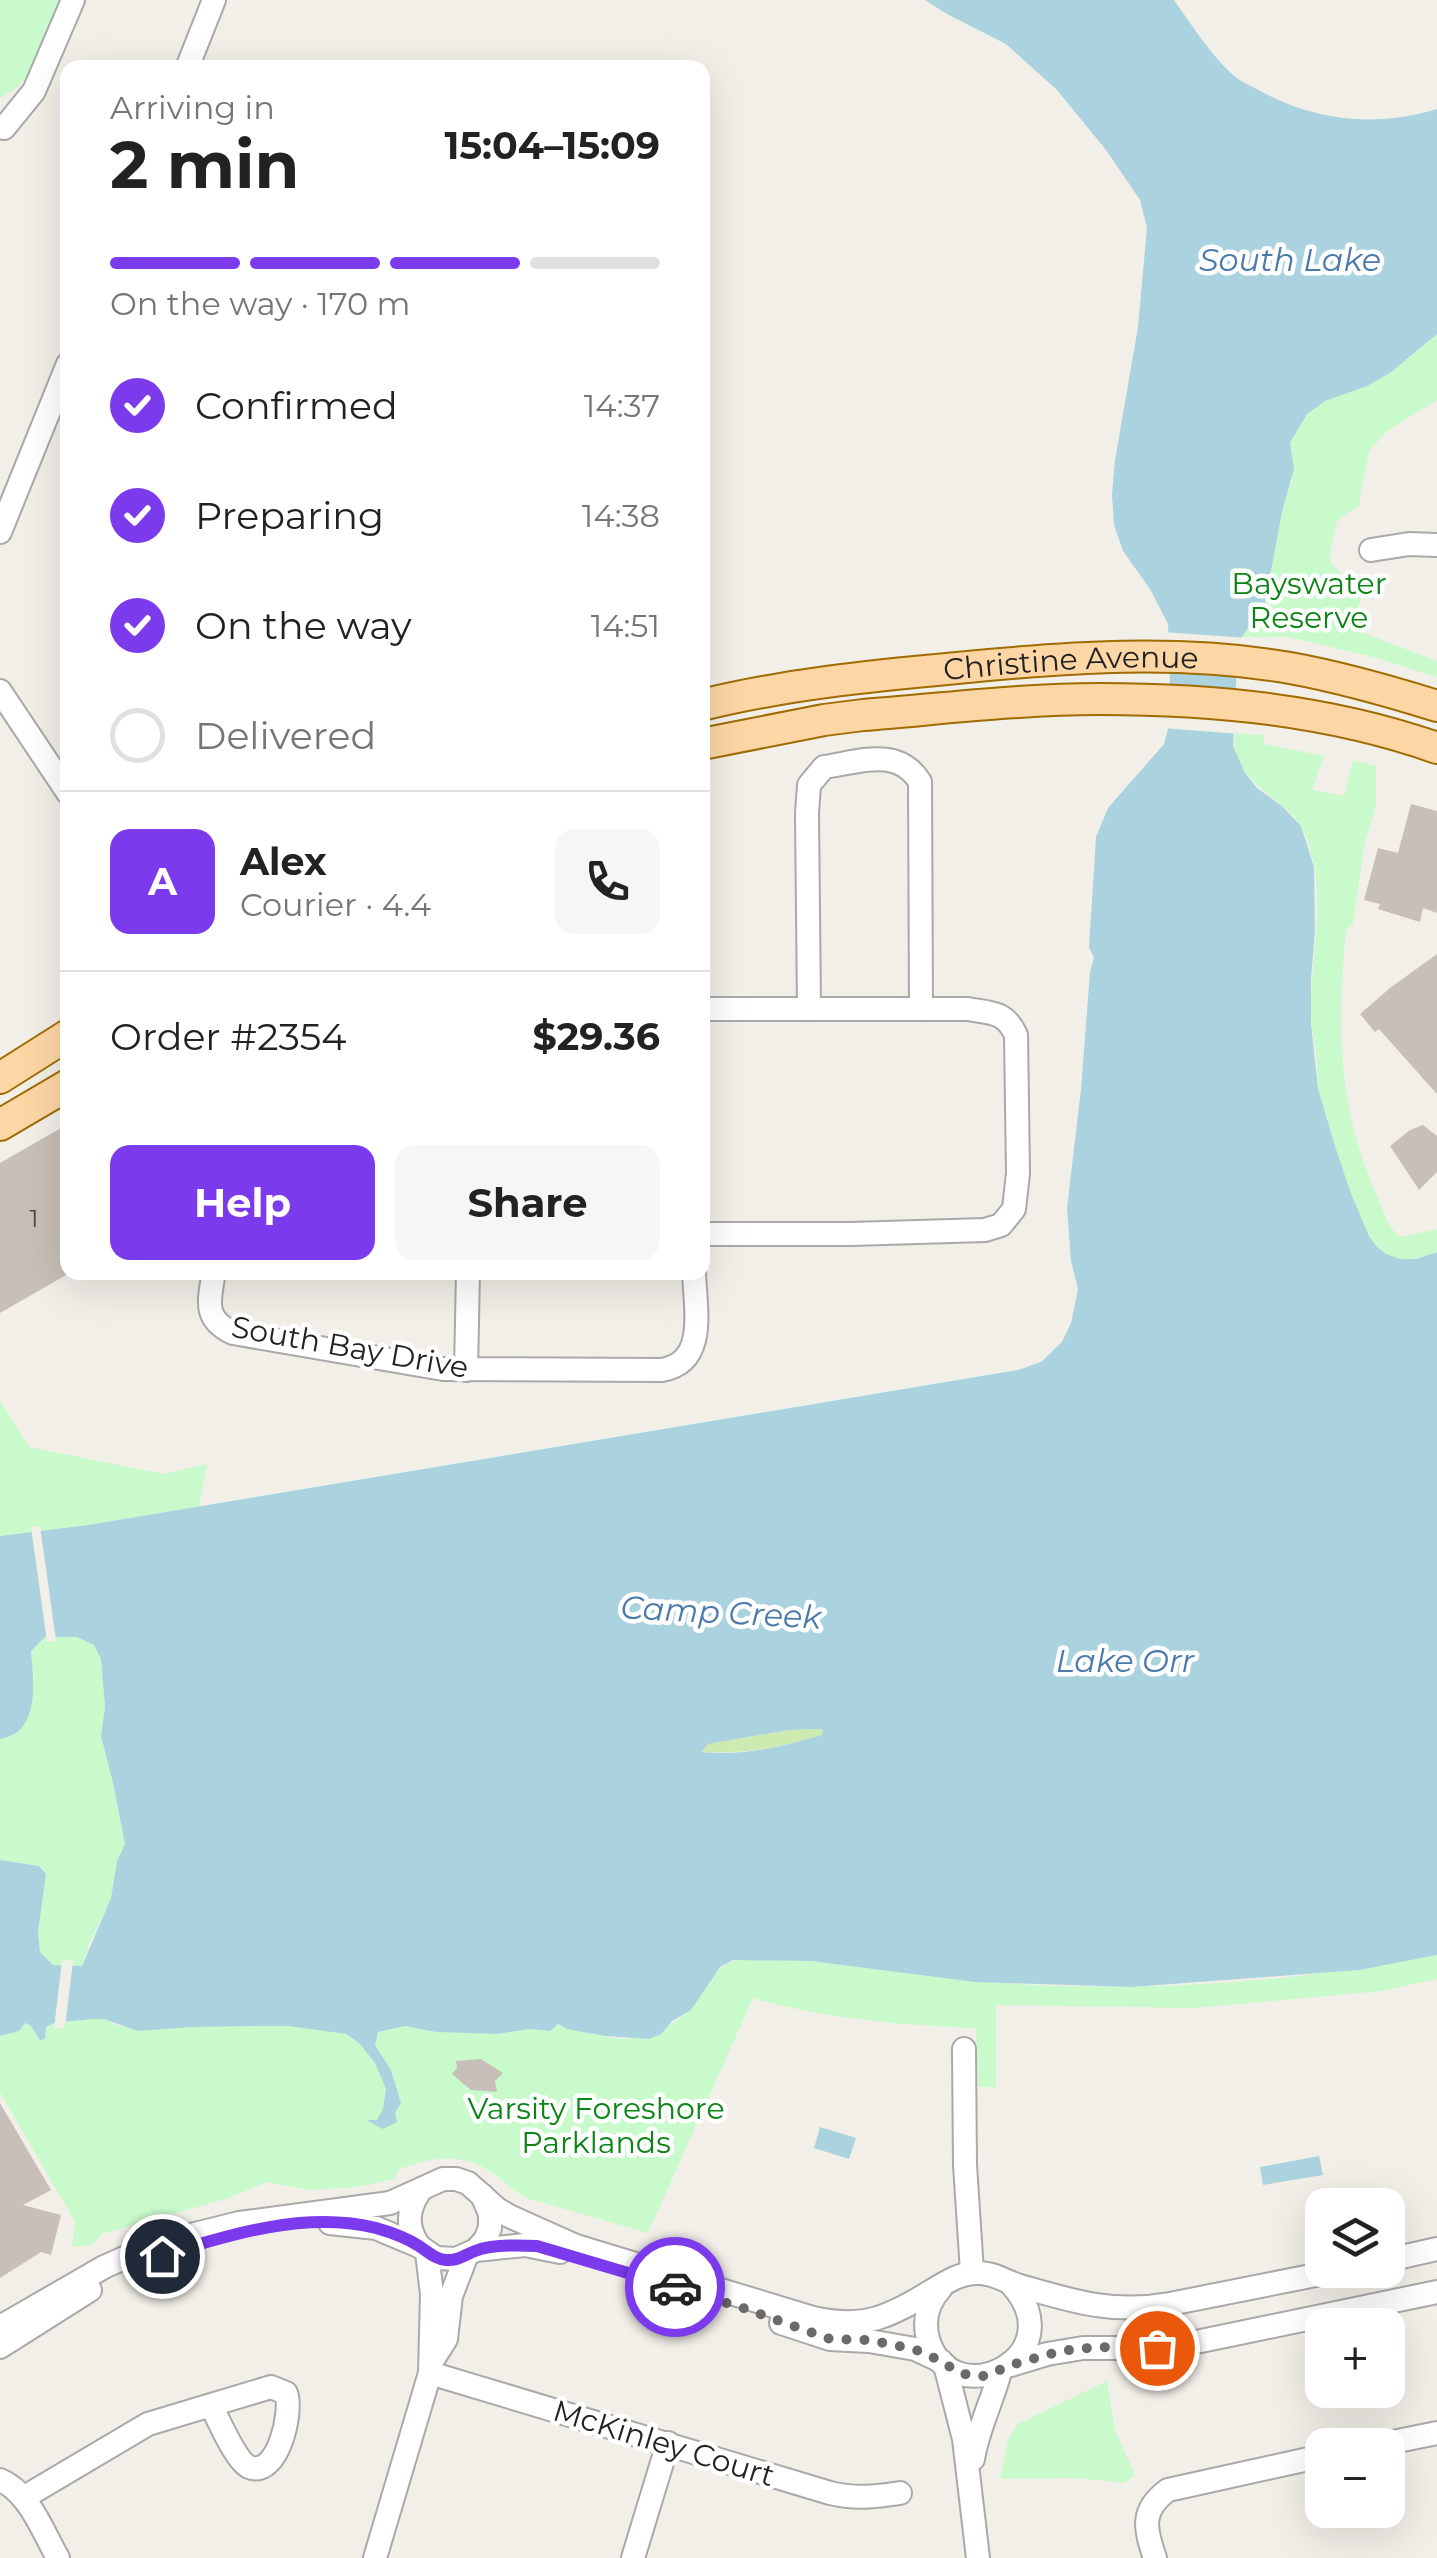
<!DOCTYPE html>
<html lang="en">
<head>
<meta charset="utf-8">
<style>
	body { margin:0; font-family:Montserrat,sans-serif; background:#f6f6f6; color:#222; height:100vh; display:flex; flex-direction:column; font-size:38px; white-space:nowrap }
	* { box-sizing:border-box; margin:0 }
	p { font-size:32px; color:#767676 }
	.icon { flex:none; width:55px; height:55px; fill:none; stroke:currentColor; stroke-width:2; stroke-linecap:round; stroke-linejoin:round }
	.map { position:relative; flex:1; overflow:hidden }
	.sheet { position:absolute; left:60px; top:60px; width:650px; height:1220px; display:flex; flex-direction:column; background:#fff; border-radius:20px; box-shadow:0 10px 40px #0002 }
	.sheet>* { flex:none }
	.tools { position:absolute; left:1305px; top:2188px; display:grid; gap:20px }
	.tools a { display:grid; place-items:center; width:100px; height:100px; border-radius:20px; background:#fff; box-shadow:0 10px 40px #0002; font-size:50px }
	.pin { position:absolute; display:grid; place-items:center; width:85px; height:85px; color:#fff; margin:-42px; border:5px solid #fff; border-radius:50%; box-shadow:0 2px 10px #0007 }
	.courier { position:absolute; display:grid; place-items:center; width:100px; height:100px; margin:-50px; border:8px solid #7c3aed; border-radius:50%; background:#fff; color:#222; box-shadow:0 2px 12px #0007 }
	.head em { font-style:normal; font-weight:700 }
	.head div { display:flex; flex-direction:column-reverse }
	.head { display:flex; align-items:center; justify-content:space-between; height:170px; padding:0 50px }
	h1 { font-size:65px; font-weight:700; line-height:75px }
	.bar { display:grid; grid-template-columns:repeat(4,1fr); gap:15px 10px; align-content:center; height:120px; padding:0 50px }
	.bar i { height:12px; border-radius:8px; background:#e0e0e0 }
	.bar .current { background:#7c3aed }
	.bar p { grid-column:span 4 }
	.line { display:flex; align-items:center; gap:25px; padding:0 50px; border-top:2px solid #e0e0e0 }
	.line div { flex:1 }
	.round { display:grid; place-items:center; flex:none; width:105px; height:105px; border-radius:20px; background:#f6f6f6 }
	ol { padding:0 50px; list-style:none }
	li { display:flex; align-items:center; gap:30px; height:110px }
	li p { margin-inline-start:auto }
	li .icon { padding:10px; border-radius:50%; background:#7c3aed; color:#fff; stroke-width:4 }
	li:last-child { color:#767676 }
	li i { width:55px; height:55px; border:5px solid #e0e0e0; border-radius:50% }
	.cta { display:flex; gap:20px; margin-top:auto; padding:20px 50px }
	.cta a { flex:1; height:115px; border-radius:20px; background:#7c3aed; color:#fff; font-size:40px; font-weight:700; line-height:115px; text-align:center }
	.cta a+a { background:#f6f6f6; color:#222 }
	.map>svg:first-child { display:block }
</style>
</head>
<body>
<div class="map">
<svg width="1437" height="2558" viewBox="0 0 1437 2558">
	<rect width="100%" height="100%" fill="#f2efe9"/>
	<!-- grass -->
	<path fill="#cdebb0" d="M817,1729L824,1730L823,1735C779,1748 746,1754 700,1752L707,1744L789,1730Z"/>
	<!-- park -->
	<g fill="#c8facc">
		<path d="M0,0H59L27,76L14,90L0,98Z"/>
		<path d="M1437,334V400L1386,432L1369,451L1359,505L1337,521L1329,559L1361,599L1353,629L1437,661V677L1373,657L1289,637H1242L1265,603L1282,511L1292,480L1290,443L1307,414L1325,401L1367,386L1390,373Z"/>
		<path d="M1235,733L1264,735V744L1324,756L1312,790L1344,796L1353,760L1376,766V807L1365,841L1353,924L1346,929C1337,1025 1337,1108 1378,1198C1384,1212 1388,1230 1402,1237L1437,1229V1252C1420,1258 1403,1264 1385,1254C1360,1240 1326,1124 1319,1093C1317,1083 1317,1073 1317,1063C1316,1048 1312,1033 1311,1017C1310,967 1323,914 1314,864C1311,853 1308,839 1302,828C1283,793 1228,784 1235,733Z"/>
		<path d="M0,1401L29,1447L163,1474L207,1464L199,1507L88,1525L0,1536Z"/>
		<path d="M57,1636L77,1637L94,1645L101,1659L105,1707L101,1736L113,1783L125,1844L117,1861L111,1898L89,1944L82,1966L53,1965L40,1952L38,1932L45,1874L39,1866L0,1860V1739L16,1734L34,1681L31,1650L45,1637Z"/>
		<path d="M1437,1955V1979L1382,1991L1195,2008L996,2005V2087H978L976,2028C906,2026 820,2018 753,1998L648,2233L530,2199C514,2192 505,2182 491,2172C461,2151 431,2158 399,2169L395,2179L357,2187L310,2190L266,2182L229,2198L102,2234L92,2245L72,2247L75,2222L0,2092V2036L19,2031L25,2023L31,2026L39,2041L46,2027L55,2023L93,2019H104L118,2026H288L346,2034L359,2043L375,2063L386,2089L383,2110L377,2120H369L383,2129L401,2103L391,2070L375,2045L378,2033L405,2026L436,2032L497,2034L530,2029L549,2031L558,2024L567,2029C589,2030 612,2042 634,2038C652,2035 682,2020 693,2006C707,1990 715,1962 739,1960C818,1955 896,1975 974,1981C1128,1994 1286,1984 1437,1955Z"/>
		<path d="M1107,2381L1115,2430L1135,2475L1124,2483L1076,2478L1000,2479L1008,2440L1018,2424Z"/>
	</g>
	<!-- water -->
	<g fill="#aad3df" fill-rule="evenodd">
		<path d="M925,0H1174C1191,24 1214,60 1237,78C1245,84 1256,88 1264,93C1318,122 1379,127 1437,109V334L1390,373L1367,386L1325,401L1307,414L1290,443L1294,469L1282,512L1265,603L1242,637L1238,647L1233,746L1245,773L1257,788L1282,806L1301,826L1314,867L1315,930L1311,979V1023L1318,1089L1335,1146L1350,1191L1369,1236L1377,1247L1386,1254L1400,1259H1416L1437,1252V1955L1359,1970L1131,1987L975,1982L811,1961L733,1960L720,1967L691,2010L672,2021L661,2034L649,2039L605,2036L567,2029L558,2024L550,2031L530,2029L497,2034L436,2032L405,2026L378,2032L375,2045L391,2070L401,2103L395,2113L397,2122L383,2129L366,2120H377L383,2109L386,2089L375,2063L359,2043L346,2034L288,2026H260L191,2027L138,2031L104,2019H93L54,2023L46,2027L45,2038L40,2041L31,2026L25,2023L19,2031L0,2036V1860L39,1866L46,1874L38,1932L40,1952L53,1965L82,1966L111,1898L117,1861L125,1844L113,1783L101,1736L105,1707L101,1659L94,1645L77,1637H45L31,1651C33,1675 39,1716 16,1733C16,1734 1,1739 0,1739V1536L88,1525L1018,1370L1041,1362L1062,1342L1071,1323L1078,1289L1071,1261L1067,1208L1081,1089L1090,972L1094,958L1089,947L1096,837L1108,808L1164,744L1168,729L1170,678L1168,624L1150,589L1123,551L1114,525L1112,495L1115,460L1138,327L1147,228L1140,200L1106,150L1057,90L1006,44L947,14ZM817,1729L823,1730L822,1735C783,1747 742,1756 701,1752L708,1744L789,1730Z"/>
		<path d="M820,2127L856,2138L849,2159L814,2148Z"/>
		<path d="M1319,2156L1323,2175L1263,2185L1260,2167Z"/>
	</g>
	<!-- pier -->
	<g fill="#f2efe9">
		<path d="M1163,632L1247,638L1243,648L1241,677L1165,673Z"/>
		<path d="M1165,684L1241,689L1240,734L1163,728Z"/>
		<path d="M40,1526L56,1641L47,1642L31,1527Z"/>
		<path d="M62,1960L73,1961L65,2027L54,2029Z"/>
	</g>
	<!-- building -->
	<g fill="#c7bfb8">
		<path d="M1411,804L1437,811V913L1423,908L1420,922L1378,909L1380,904L1364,900L1378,848L1398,853Z"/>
		<path d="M1437,954V1094L1379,1029L1375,1032L1360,1014L1390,988Z"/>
		<path d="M68,1124V1274L0,1313V1163Z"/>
		<path d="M1423,1125L1437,1136V1172L1419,1190L1390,1146L1410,1130Z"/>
		<path d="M481,2059L503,2073L495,2081L497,2092L471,2090L452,2074L457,2068L456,2061Z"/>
		<path d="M0,2103L51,2190L23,2205L61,2215L51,2255L41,2252L0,2278Z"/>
	</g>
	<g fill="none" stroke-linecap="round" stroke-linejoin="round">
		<!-- minor casing -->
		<g stroke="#a9a9a9" stroke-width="26">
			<g id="minor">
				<path d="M187,68L214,0"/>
				<path d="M4,128L34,91L73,0"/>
				<path d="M0,532L68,364"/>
				<path d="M1371,550L1409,544L1437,545"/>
				<path d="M0,691L68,793"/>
				<path d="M702,1009H968C991,1013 1005,1011 1016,1035L1018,1173L1014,1209L1001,1225L985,1230L851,1234H702"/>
				<path d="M809,1009L807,813L809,785L824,767C859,762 898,746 920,782L921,1009"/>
				<path d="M214,1272C209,1301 203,1319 233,1333L443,1369L662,1370C708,1362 695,1308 694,1272"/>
				<path d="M466,1370L468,1272"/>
				<path d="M964,2049L965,2165L972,2272"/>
				<path d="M330,2223L376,2228L419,2246L436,2258L456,2259L476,2250L485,2240L490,2228V2214L482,2195"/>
				<path d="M419,2246C406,2227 407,2210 420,2191"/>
				<path d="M476,2250L525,2245L560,2252"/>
				<path d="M1388,2260L1437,2249"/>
				<path d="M941,2288C928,2302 923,2320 928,2339C951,2418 1078,2356 1010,2283"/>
				<path d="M781,2323L830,2339L869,2341L915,2349L941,2361"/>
				<path d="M0,2327L104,2267L133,2254L191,2235L239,2223L390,2203L443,2179H456L468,2183L497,2209L509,2216L576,2246L813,2318C866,2330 890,2316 935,2289C948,2281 961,2273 977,2273C993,2272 1006,2282 1020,2286C1075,2302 1113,2314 1170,2304L1341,2270"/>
				<path d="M0,2347L90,2290"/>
				<path d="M434,2358L446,2339L451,2296L466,2257"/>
				<path d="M945,2365L964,2439L978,2558"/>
				<path d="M1011,2365L1047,2354L1083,2348H1157L1201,2341L1437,2292"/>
				<path d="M430,2373L830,2493C854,2499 875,2497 900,2493"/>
				<path d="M1378,2445L1437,2433"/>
				<path d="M973,2459C978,2428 992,2402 1000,2372"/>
				<path d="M0,2480C29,2492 43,2532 58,2558"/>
				<path d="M23,2498L148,2424L271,2387L286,2393C293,2411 278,2479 249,2467C236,2461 218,2419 211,2405"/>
				<path d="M375,2558L430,2373L432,2294L427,2253"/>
				<path d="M633,2558L668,2443"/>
				<path d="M1155,2558C1145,2529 1140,2510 1168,2490L1322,2456"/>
			</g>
		</g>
		<!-- major casing -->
		<g stroke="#a06b00" stroke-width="34">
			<g id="major">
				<path id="s1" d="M702,705C787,684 871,676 957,668C1067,657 1181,649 1290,668C1340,677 1389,691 1437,706"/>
				<path d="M702,744L824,720L863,715C939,709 1022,699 1099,699C1213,699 1329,710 1437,748"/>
				<path d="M0,1078L68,1035"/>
				<path d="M0,1125L68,1085"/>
			</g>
		</g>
		<!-- minor -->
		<use href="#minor" stroke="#fff" stroke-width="22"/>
		<!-- major -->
		<use href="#major" stroke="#fcd6a4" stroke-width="30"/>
	</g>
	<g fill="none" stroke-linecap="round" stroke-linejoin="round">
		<!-- done -->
		<path stroke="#6b6a68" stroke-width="10" stroke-dasharray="0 18" d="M675,2287L743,2308L830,2339L869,2340L914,2349L941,2361L958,2372L972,2376H986L1011,2365L1061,2351L1097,2347L1157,2348"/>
		<!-- route -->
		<path stroke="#7c3aed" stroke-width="12" d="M162,2256C228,2235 306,2210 376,2228C390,2232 407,2238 419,2246C428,2252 435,2259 446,2260C458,2261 465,2255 475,2251C492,2244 519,2245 537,2246L675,2287"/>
	</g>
	<g text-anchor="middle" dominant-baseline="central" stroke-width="9" stroke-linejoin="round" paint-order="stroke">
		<!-- number labels -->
		<g font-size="25" fill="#4b4948">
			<text x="34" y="1218">1</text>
		</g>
		<!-- park labels -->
		<g font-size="30" fill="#0c8416" stroke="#fff">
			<text x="1309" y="583">Bayswater<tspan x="1309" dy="34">Reserve</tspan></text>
			<text x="596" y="2108">Varsity Foreshore<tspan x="596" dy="34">Parklands</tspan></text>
		</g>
		<!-- street labels -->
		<g font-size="30" fill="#222" stroke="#fff">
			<text stroke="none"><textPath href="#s1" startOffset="372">Christine Avenue</textPath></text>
			<text transform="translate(350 1347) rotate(10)">South Bay Drive</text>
			<text transform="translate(664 2443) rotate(17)">McKinley Court</text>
		</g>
		<!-- water labels -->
		<g font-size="32" font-style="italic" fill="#4a7aab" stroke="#fff">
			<text x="1290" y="259">South Lake</text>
			<text transform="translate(721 1612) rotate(3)">Camp Creek</text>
			<text x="1125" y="1660">Lake Orr</text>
		</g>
	</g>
</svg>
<div class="tools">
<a><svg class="icon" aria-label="layers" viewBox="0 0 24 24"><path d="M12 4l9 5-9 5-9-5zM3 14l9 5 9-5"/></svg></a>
<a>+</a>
<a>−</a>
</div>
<div class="pin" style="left:1157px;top:2348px;background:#ea580c"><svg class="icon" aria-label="bag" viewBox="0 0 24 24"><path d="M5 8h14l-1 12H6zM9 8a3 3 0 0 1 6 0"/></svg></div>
<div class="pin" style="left:162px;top:2256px;background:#1f2937"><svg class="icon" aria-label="home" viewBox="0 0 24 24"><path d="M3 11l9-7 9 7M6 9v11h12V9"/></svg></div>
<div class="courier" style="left:675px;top:2287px"><svg class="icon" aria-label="car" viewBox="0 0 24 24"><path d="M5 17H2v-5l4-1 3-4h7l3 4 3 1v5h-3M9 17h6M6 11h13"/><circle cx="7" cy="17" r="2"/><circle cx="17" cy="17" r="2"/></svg></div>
<section class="sheet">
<div class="head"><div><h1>2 min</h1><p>Arriving in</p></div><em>15:04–15:09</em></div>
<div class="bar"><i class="current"></i><i class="current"></i><i class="current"></i><i></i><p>On the way · 170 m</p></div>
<ol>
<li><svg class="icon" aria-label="check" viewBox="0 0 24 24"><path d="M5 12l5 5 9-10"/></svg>Confirmed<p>14:37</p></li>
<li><svg class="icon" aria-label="check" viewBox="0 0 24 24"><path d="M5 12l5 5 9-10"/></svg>Preparing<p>14:38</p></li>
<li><svg class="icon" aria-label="check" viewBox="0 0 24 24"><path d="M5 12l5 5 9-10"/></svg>On the way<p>14:51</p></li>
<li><i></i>Delivered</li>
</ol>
<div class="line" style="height:180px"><b class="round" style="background:#7c3aed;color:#fff">A</b><div><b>Alex</b><p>Courier · 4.4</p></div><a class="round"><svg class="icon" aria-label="phone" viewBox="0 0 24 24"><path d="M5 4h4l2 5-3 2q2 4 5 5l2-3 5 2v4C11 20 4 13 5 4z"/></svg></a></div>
<div class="line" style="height:130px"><div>Order #2354</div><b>$29.36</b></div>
<div class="cta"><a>Help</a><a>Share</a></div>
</section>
</div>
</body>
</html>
